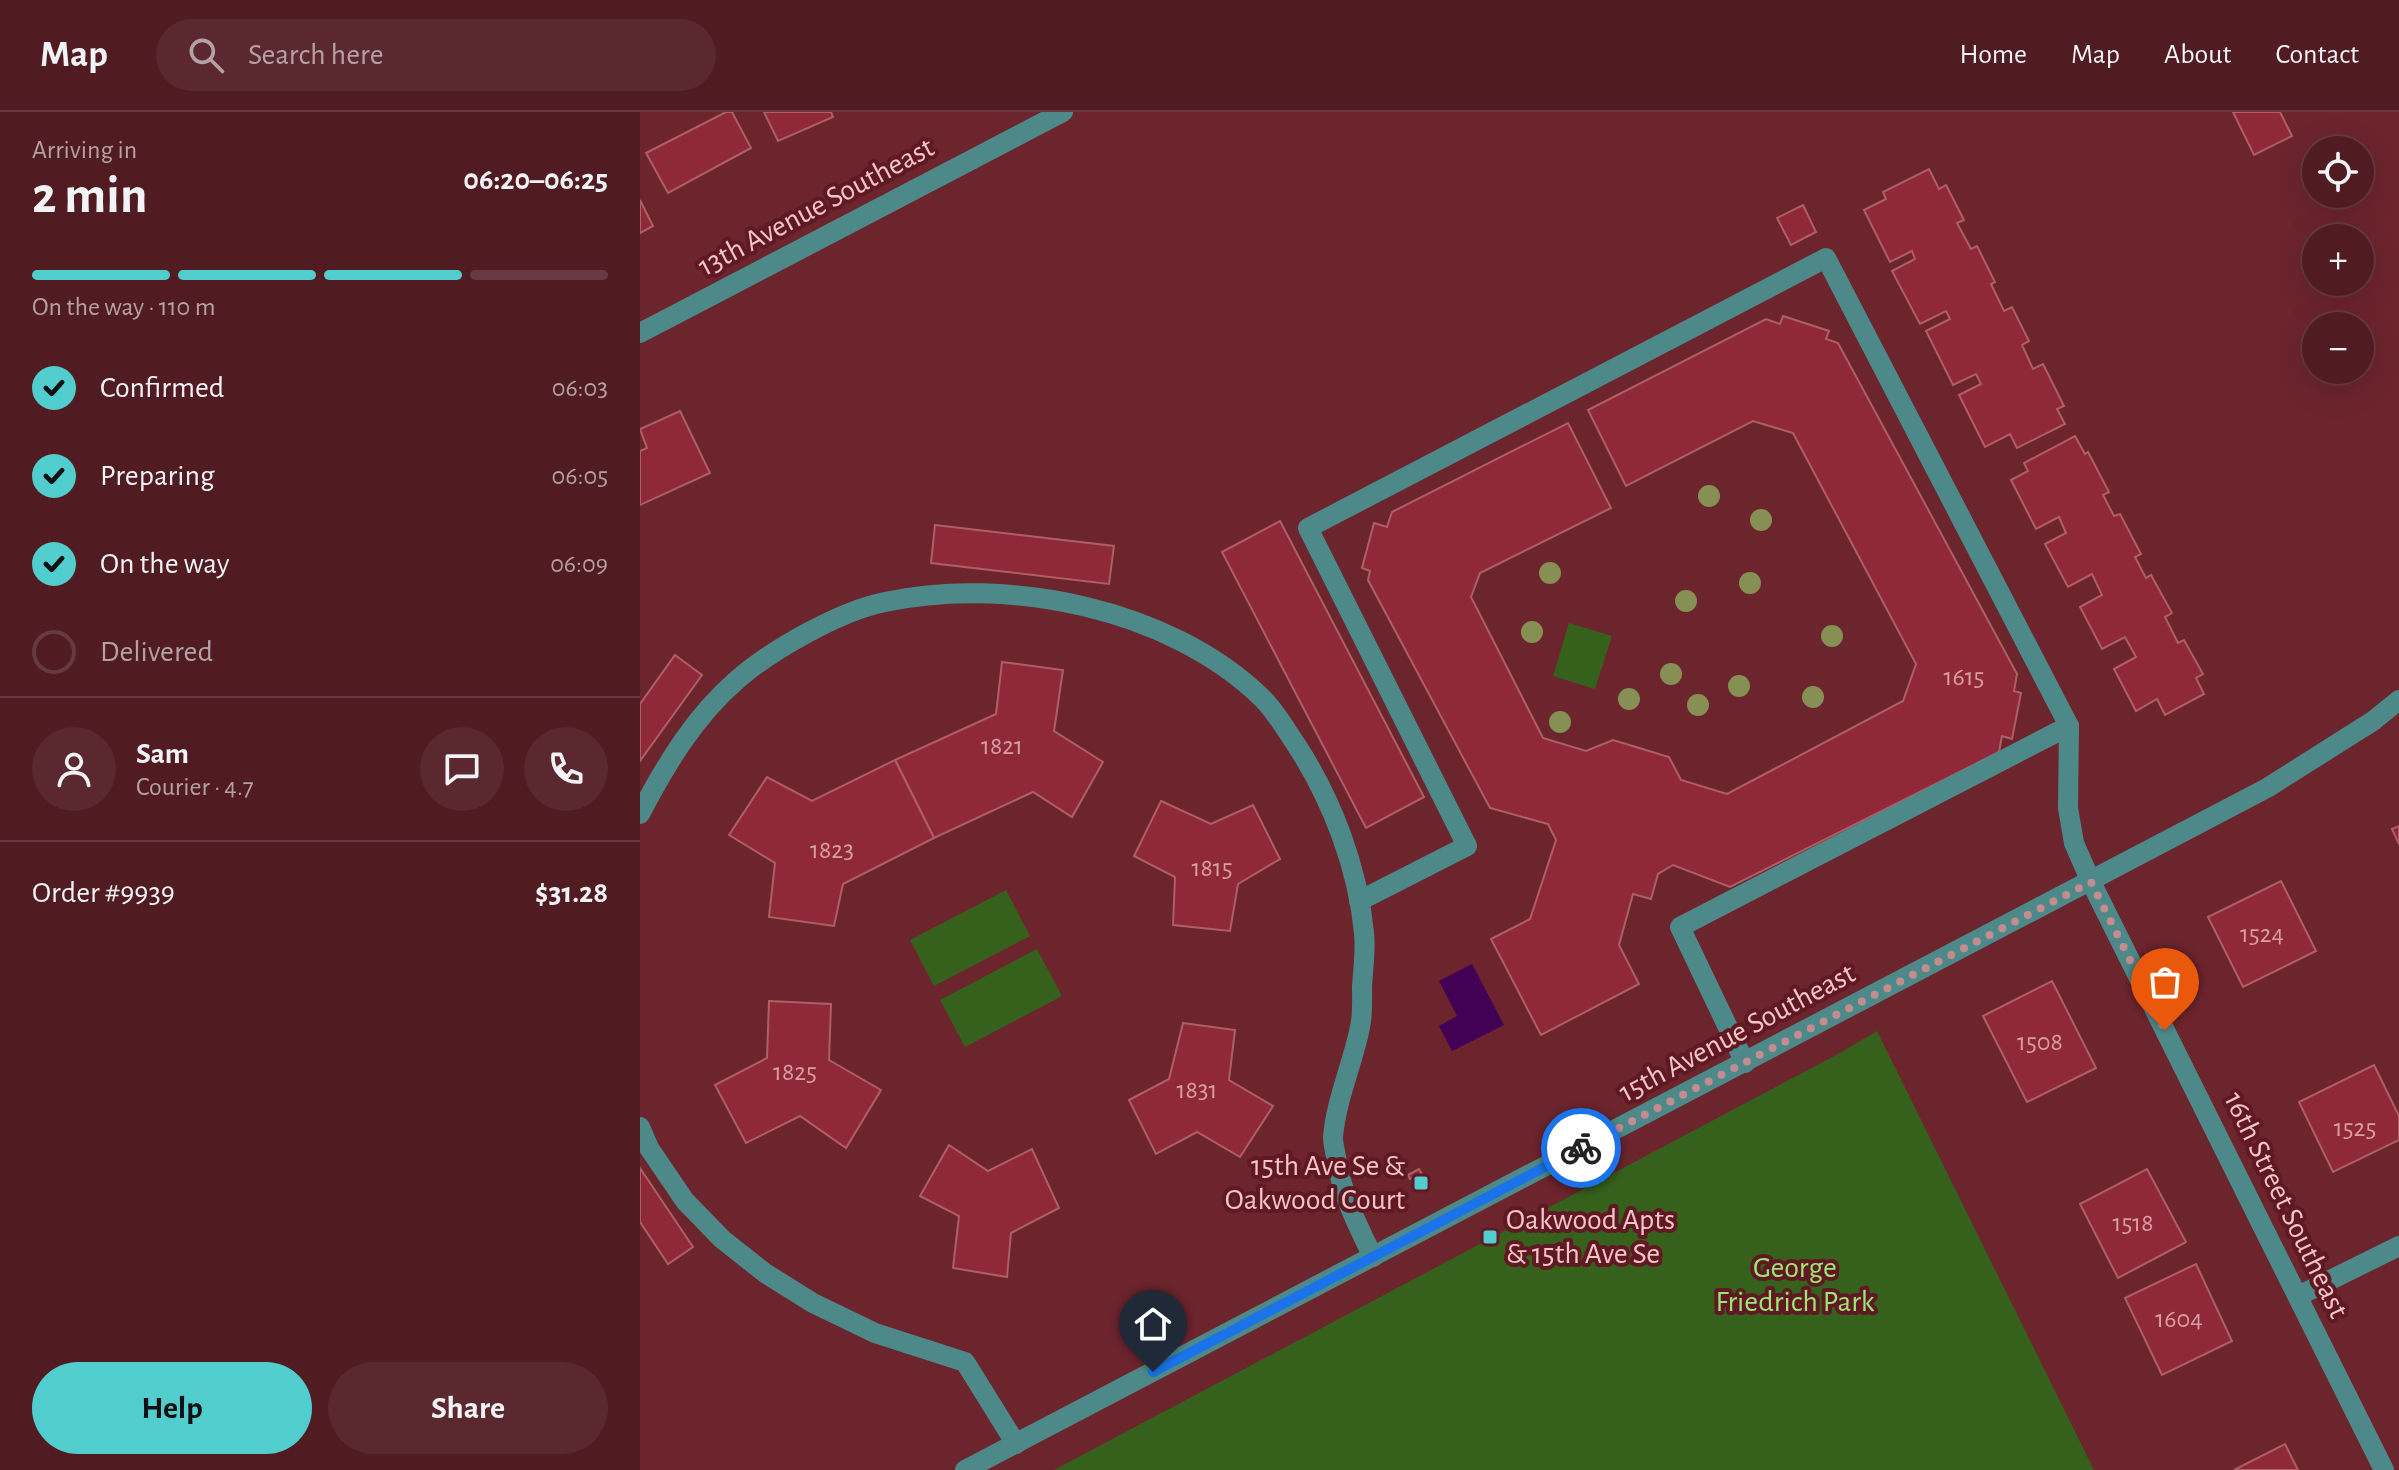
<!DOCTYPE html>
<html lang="en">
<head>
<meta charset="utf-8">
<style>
	body { margin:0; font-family:"Alegreya Sans",sans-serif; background:#5b282f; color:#f1f3f6; height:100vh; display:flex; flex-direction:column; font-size:30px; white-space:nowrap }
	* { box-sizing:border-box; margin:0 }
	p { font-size:26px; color:#b4a1a5 }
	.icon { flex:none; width:44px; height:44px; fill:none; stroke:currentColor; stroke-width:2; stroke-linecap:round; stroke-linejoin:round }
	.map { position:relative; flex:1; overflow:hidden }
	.drawer { display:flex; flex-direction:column; background:#511b22; width:640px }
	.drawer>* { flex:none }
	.tools { position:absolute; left:1662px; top:24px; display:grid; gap:16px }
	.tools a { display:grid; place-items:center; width:72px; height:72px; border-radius:50%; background:#511b22; box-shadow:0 8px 32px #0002,0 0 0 2px #673940; font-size:40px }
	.pin { position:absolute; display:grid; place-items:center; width:68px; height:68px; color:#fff; margin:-82px -34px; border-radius:50% 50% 50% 0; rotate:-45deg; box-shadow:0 0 8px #0007 }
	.pin .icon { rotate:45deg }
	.courier { position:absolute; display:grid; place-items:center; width:80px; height:80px; margin:-40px; border:6px solid #1a73e8; border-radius:50%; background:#fff; color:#222; box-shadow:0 2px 10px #0007 }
	.headline em { font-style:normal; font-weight:700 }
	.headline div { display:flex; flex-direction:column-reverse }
	.headline { display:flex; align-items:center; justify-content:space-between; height:136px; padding:0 32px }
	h1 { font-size:52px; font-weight:700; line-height:60px }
	.bar { display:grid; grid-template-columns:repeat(4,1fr); gap:12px 8px; align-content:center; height:96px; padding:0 32px }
	.bar i { height:10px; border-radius:6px; background:#673940 }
	.bar .current { background:#52cdce }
	.bar p { grid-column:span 4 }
	.line { display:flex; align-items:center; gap:20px; padding:0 32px; border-top:2px solid #673940 }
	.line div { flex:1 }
	.round { display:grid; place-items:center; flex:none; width:84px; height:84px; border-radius:42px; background:#5b282f }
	ol { padding:0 32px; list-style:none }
	li { display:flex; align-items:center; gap:24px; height:88px }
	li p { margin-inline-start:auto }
	li .icon { padding:8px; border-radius:50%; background:#52cdce; color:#111; stroke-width:4 }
	li:last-child { color:#b4a1a5 }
	li i { width:44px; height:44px; border:4px solid #673940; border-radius:50% }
	.primary-button { display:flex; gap:16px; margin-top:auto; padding:16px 32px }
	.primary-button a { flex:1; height:92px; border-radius:48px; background:#52cdce; color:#111; font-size:32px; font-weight:700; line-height:92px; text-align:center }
	.primary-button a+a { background:#5b282f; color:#f1f3f6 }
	header { display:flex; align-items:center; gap:48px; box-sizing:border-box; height:112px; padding:0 40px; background:#511b22; border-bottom:2px solid #673940 }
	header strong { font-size:38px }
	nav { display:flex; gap:44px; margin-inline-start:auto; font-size:28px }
	.search { width:560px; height:72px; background:#5b282f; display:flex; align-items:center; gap:20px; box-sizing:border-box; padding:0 28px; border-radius:44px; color:#b4a1a5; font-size:30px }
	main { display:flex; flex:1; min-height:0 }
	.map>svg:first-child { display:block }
</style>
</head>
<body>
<header>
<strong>Map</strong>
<div class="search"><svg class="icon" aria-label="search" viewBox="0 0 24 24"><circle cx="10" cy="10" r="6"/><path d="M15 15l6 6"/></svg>Search here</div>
<nav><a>Home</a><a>Map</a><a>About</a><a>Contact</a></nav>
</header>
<main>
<section class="drawer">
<div class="headline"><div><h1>2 min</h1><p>Arriving in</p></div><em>06:20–06:25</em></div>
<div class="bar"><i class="current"></i><i class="current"></i><i class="current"></i><i></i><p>On the way · 110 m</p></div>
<ol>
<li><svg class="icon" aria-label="check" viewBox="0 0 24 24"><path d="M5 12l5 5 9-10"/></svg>Confirmed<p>06:03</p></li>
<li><svg class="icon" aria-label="check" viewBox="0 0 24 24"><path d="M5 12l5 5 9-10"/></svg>Preparing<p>06:05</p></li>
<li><svg class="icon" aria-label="check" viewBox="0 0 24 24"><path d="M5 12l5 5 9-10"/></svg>On the way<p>06:09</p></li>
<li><i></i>Delivered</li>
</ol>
<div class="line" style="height:144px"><a class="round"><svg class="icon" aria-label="person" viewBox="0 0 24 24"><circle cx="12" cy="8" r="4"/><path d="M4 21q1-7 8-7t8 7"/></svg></a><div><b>Sam</b><p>Courier · 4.7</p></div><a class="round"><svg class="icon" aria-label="chat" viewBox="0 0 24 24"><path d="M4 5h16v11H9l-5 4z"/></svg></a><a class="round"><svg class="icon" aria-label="phone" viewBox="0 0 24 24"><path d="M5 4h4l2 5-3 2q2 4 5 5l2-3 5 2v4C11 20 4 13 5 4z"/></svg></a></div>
<div class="line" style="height:104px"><div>Order #9939</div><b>$31.28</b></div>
<div class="primary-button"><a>Help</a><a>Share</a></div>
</section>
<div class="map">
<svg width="1759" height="1358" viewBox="0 0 1759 1358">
	<rect width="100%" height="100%" fill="#6c242d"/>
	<!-- green -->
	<g fill="#36611d">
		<path d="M929,511L972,524L955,577L913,564Z"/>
		<path d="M366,778L390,824L294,874L270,828Z"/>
		<path d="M397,837L422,884L325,935L300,888Z"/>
		<path d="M1237,919L1454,1358H414L1198,942Z"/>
	</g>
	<!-- water -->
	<path fill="#420155" d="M832,852L864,913L812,939L799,914L817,904L799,869Z"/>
	<!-- building -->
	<g fill="#8f2939" stroke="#ae5f65" stroke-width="2">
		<path d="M86,0H92L111,36L28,81L6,41Z"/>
		<path d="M124,0H191L193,5L138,29Z"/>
		<path d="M1593,0H1640L1652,24L1614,43Z"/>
		<path d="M1289,57L1299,77L1306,73L1324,108L1317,111L1331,137L1337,134L1355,170L1351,172L1364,199L1372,195L1389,229L1382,233L1393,257L1403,252L1424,294L1417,297L1425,312L1377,336L1370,322L1345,335L1319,283L1341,272L1336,262L1313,273L1286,219L1310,207L1306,199L1280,212L1252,159L1275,147L1272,139L1250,150L1224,98L1246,87L1243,80Z"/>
		<path d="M0,88L13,114L0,121Z"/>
		<path d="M1163,93L1176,120L1151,133L1137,106Z"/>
		<path d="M1143,204L1189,219L1186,227L1198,231L1377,562L1374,579L1381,581L1372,627L1362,624L1359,640L1090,775L1033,753L1018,762L1011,787L993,782L979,833L999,872L901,923L851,827L890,807L916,728L908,712L850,696L728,468L730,459L722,456L734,411L747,415L752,400L928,311L971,396L840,461L831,485L903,626L946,639L973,628L996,635L1029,645L1041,668L1087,682L1263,589L1276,552L1153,321L1113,309L986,374L948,298L1126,207L1140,212Z"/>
		<path d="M40,299L70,361L0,393V339L7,336L0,317Z"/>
		<path d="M1435,324L1445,342L1448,340L1469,380L1463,383L1474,404L1480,402L1501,442L1495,445L1506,466L1511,463L1532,501L1525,505L1538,531L1544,528L1563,562L1556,566L1564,582L1525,603L1517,587L1496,599L1474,557L1496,545L1485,525L1462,537L1440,495L1462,483L1452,462L1428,475L1405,432L1426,421L1419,405L1396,417L1371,368L1388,359L1384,351Z"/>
		<path d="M640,409L784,685L726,716L582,440Z"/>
		<path d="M295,413L474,434L469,472L291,451Z"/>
		<path d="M35,543L62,563L0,649V592Z"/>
		<path d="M362,550L423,558L414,619L463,650L432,705L393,680L294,726L255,648L356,602Z"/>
		<path d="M255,648L294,726L203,772L194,814L129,805L135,751L89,723L127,665L172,689Z"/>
		<path d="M521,689L571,712L613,693L640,747L598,772L590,819L533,813L535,765L494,744Z"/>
		<path d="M1759,714V732L1752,717Z"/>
		<path d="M1641,769L1676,839L1603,875L1568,805Z"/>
		<path d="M1412,869L1456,956L1387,990L1343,904Z"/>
		<path d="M129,889L191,892L189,948L241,978L206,1036L160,1004L106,1031L75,973L127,946Z"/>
		<path d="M543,911L595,918L589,968L633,994L600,1045L557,1020L516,1042L489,988L529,967Z"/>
		<path d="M1734,953L1759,1004V1028L1693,1060L1659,990Z"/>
		<path d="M309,1033L348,1059L392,1037L419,1096L371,1121L367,1165L313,1156L319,1104L280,1084Z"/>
		<path d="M0,1056L53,1135L28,1152L0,1110Z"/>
		<path d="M779,1057L782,1062L770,1067L768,1063Z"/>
		<path d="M1507,1057L1546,1130L1478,1166L1440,1092Z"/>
		<path d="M1556,1152L1592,1229L1522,1263L1485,1186Z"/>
		<path d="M1645,1332L1658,1358H1594Z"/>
	</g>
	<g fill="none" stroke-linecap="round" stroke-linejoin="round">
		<!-- minor -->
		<g stroke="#4e8989" stroke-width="20">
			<path d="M0,221L423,0"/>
			<path d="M0,702C26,652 55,604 98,567C133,537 200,499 245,490C367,464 529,496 621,585C635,598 646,618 657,634C692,688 718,756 724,821C726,838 723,857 722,875C722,888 723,902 720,915C713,951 696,988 693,1025C693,1032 695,1039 696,1045C702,1083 716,1110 733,1145"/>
			<path d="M719,789L827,734L668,416L1186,146L1429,614L1428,696L1434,731L1451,770L1744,1358"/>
			<path d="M1105,951L1040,815L1429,614"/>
			<path d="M0,1015L9,1036L45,1089L82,1127L125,1161L173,1191L235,1221L325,1250L376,1332"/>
			<path d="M1658,1184L1759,1134"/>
			<path d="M325,1358L1627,676L1733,609L1759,588"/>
		</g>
	</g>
	<!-- trees -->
	<g fill="#868f54">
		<circle cx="1069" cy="384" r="11"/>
		<circle cx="1121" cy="408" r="11"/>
		<circle cx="910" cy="461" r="11"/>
		<circle cx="1110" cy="471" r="11"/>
		<circle cx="1046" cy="489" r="11"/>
		<circle cx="892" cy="520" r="11"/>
		<circle cx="1192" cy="524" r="11"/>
		<circle cx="1031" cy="562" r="11"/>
		<circle cx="1099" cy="574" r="11"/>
		<circle cx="1173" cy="585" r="11"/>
		<circle cx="989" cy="587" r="11"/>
		<circle cx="1058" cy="593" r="11"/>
		<circle cx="920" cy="610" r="11"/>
	</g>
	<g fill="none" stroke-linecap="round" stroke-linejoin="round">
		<!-- done -->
		<path stroke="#c38d90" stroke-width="8" stroke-dasharray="0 14.4" d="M941,1036L1451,770L1525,918"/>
		<!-- route -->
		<path stroke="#1a73e8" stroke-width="10" d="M513,1260L941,1036"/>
	</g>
	<!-- markers -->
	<g fill="#52cdce" stroke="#601823" stroke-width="3">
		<rect x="773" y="1063" width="16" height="16" rx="4"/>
		<rect x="842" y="1117" width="16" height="16" rx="4"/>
	</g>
	<g text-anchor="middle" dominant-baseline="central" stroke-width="8" stroke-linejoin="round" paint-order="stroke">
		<!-- number labels -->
		<g font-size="26" fill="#d99ea3">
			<text x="1324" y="565">1615</text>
			<text x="362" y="634">1821</text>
			<text x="192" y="738">1823</text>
			<text x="572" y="756">1815</text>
			<text x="1622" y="822">1524</text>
			<text x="1400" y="930">1508</text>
			<text x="155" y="960">1825</text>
			<text x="557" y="978">1831</text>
			<text x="1715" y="1016">1525</text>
			<text x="1493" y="1111">1518</text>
			<text x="1539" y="1207">1604</text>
		</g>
		<!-- street labels -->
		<g font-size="30" fill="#f2c5c6" stroke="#601823">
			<text transform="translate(176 95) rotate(-28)">13th Avenue Southeast</text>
			<text transform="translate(1097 921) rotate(-28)">15th Avenue Southeast</text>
			<text transform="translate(1646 1093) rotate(64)">16th Street Southeast</text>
		</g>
		<!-- poi labels -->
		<g font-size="30" fill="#f2c5c6" stroke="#601823" text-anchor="end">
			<text x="765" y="1054">15th Ave Se &amp;<tspan x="765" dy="34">Oakwood Court</tspan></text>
			<text x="866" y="1108" text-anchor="start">Oakwood Apts<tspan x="866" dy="34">&amp; 15th Ave Se</tspan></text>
		</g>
		<!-- park labels -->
		<g font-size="30" fill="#9be774" stroke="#601823">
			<text x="1155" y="1156">George<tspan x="1155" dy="34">Friedrich Park</tspan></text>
		</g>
	</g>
</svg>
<div class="tools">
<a><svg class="icon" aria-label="locate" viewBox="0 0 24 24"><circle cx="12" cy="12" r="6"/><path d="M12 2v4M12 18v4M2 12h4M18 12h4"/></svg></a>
<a>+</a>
<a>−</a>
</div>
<div class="pin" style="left:1525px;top:918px;background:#ea580c"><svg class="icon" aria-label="bag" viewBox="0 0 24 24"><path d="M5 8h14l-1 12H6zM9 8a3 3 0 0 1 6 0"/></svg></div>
<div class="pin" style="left:513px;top:1260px;background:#1f2937"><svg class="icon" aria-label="home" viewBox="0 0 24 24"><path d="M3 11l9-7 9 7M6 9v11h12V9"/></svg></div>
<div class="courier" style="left:941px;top:1036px"><svg class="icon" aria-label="bike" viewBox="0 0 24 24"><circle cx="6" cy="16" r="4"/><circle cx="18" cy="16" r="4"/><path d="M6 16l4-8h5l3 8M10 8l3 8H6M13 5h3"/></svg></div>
</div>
</main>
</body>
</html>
